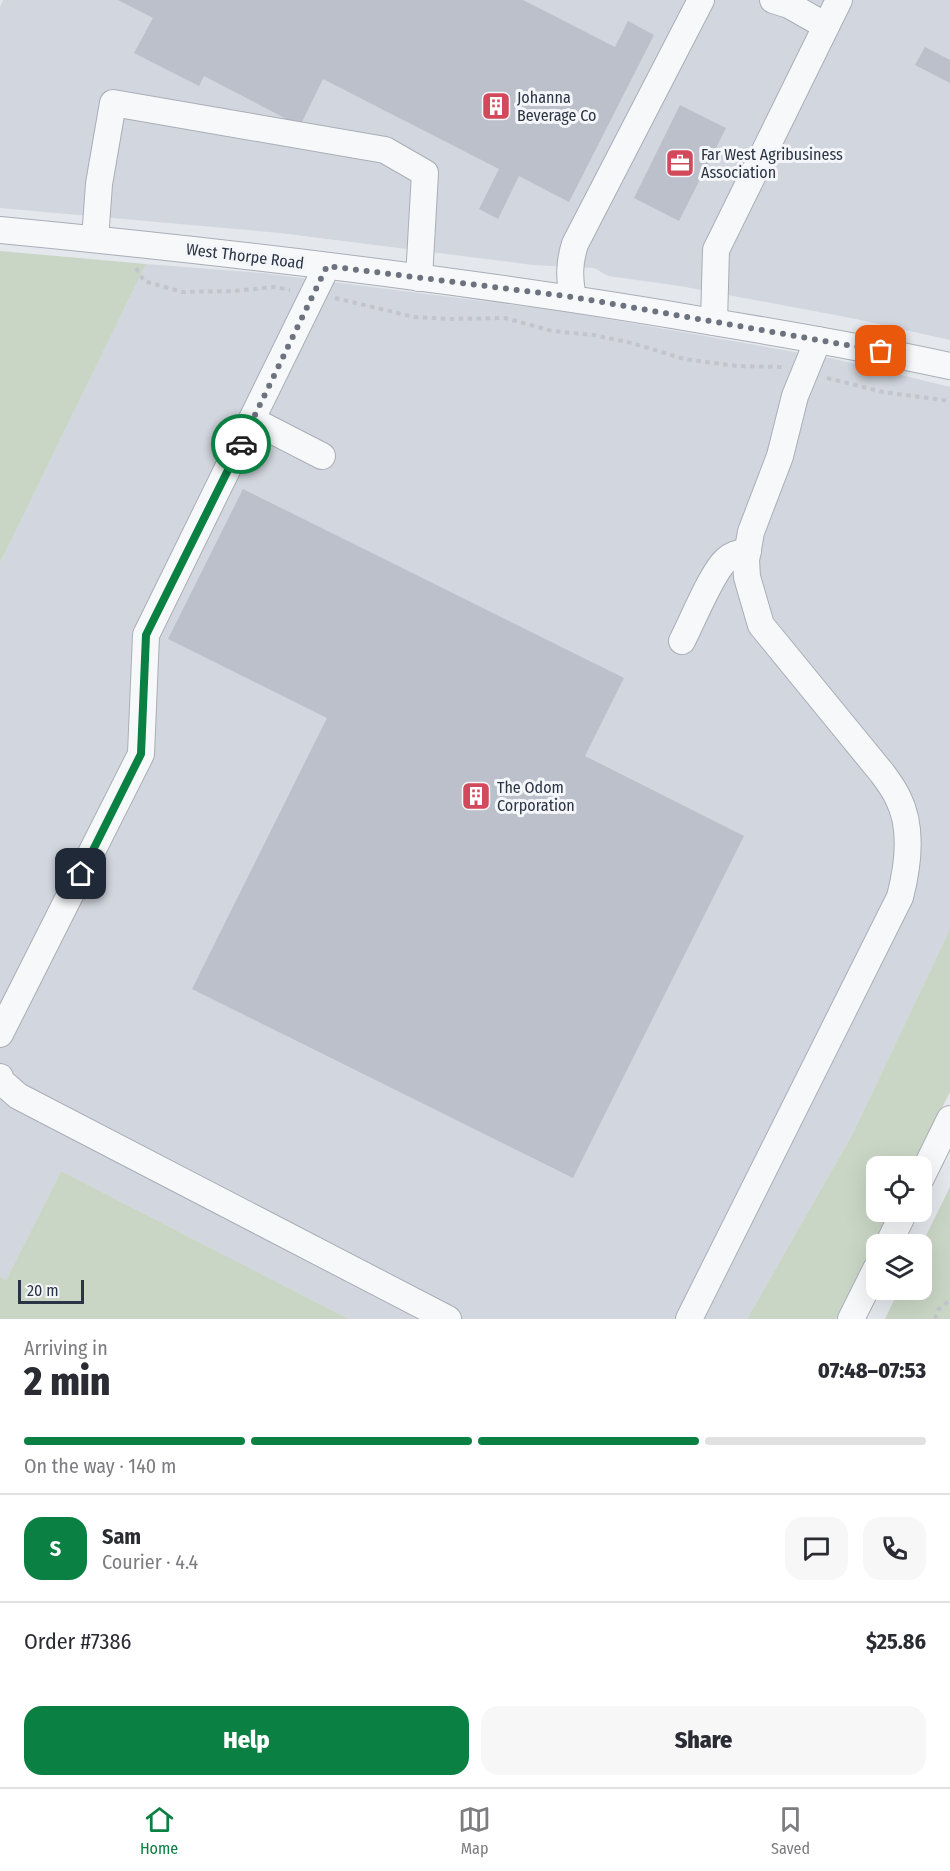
<!DOCTYPE html>
<html lang="en">
<head>
<meta charset="utf-8">
<style>
	body { margin:0; font-family:"Fira Sans Condensed",sans-serif; background:#f7f7f7; color:#2b2b33; height:100vh; display:flex; flex-direction:column; font-size:22px; white-space:nowrap }
	* { box-sizing:border-box; margin:0 }
	p { font-size:20px; color:#7c7c81 }
	.icon { flex:none; width:33px; height:33px; fill:none; stroke:currentColor; stroke-width:2; stroke-linecap:round; stroke-linejoin:round }
	.map { position:relative; height:1319px; overflow:hidden }
	.panel { display:flex; flex-direction:column; background:#fff; flex:1 }
	.panel>* { flex:none }
	.buttons { position:absolute; left:866px; top:1156px; display:grid; gap:12px }
	.buttons a { display:grid; place-items:center; width:66px; height:66px; border-radius:12px; background:#fff; box-shadow:0 6px 24px #0002; font-size:30px }
	.scale { position:absolute; left:18px; bottom:15px; width:66px; box-sizing:border-box; padding-left:6px; border:3px solid #2b3445; border-top:0; font-size:16px; line-height:21px; white-space:nowrap; color:#2b3445; -webkit-text-stroke:4px #f4f6f9; paint-order:stroke }
	.pin { position:absolute; display:grid; place-items:center; width:51px; height:51px; color:#fff; margin:-26px; border-radius:12px; box-shadow:0 3px 9px #0006 }
	.courier { position:absolute; display:grid; place-items:center; width:60px; height:60px; margin:-30px; border:4px solid #0b8043; border-radius:50%; background:#fff; color:#222; box-shadow:0 2px 8px #0007 }
	.head em { font-style:normal; font-weight:800 }
	.head div { display:flex; flex-direction:column-reverse }
	.head { display:flex; align-items:center; justify-content:space-between; height:102px; padding:0 24px }
	h1 { font-size:39px; font-weight:800; line-height:45px }
	.bar { display:grid; grid-template-columns:repeat(4,1fr); gap:9px 6px; align-content:center; height:72px; padding:0 24px }
	.bar i { height:8px; border-radius:4px; background:#e1e1e2 }
	.bar .on { background:#0b8043 }
	.bar p { grid-column:span 4 }
	.line { display:flex; align-items:center; gap:15px; padding:0 24px; border-top:2px solid #e1e1e2 }
	.line div { flex:1 }
	.round { display:grid; place-items:center; flex:none; width:63px; height:63px; border-radius:18px; background:#f7f7f7 }
	.action { display:flex; gap:12px; margin-top:auto; padding:12px 24px }
	.action a { flex:1; height:69px; border-radius:18px; background:#0b8043; color:#fff; font-size:24px; font-weight:800; line-height:69px; text-align:center }
	.action a+a { background:#f7f7f7; color:#2b2b33 }
	.dock { display:flex; justify-content:space-around; align-items:center; height:84px; border-top:2px solid #e1e1e2; background:#fff; font-size:16px; color:#7c7c81 }
	.dock a { display:grid; justify-items:center; gap:3px }
	.dock .on { color:#0b8043 }
	.map>svg:first-child { display:block }
</style>
</head>
<body>
<div class="map">
<svg width="950" height="1319" viewBox="0 0 950 1319">
	<rect width="100%" height="100%" fill="#e4e7ec"/>
	<!-- built -->
	<g fill="#d2d6de">
		<path d="M3,0H950V340L851,318L680,286L608,276L594,268L533,265L280,233L0,208V7Z"/>
		<path d="M146,264L262,273L568,312L835,359L950,387V929L853,1133L747,1319H349L61,1171L6,1280L0,1277V563Z"/>
	</g>
	<!-- green -->
	<g fill="#c9d6c5">
		<path d="M0,251L146,264L0,563Z"/>
		<path d="M950,929V1092L912,1167H876V1212H890L836,1319H747L853,1133Z"/>
		<path d="M61,1171L349,1319H0V1277L6,1280Z"/>
		<path d="M950,1187V1319H885L899,1290H921V1246Z"/>
	</g>
	<!-- building -->
	<g fill="#bbc0ca">
		<path d="M118,0H523L615,47L628,21L654,35L569,202L519,176L498,219L479,209L499,169L323,79L300,126L204,76L199,86L134,53L153,18Z"/>
		<path d="M925,47L950,60V83L915,65Z"/>
		<path d="M680,105L726,128L679,221L634,198Z"/>
		<path d="M243,489L624,678L585,756L744,836L573,1178L192,989L327,718L168,639Z"/>
	</g>
	<g fill="none" stroke-linecap="round" stroke-linejoin="round">
		<!-- minor casing -->
		<g stroke="#a9aeb7" stroke-width="28">
			<g id="minor">
				<path d="M773,0L789,5L826,26"/>
				<path d="M0,230C238,253 477,281 713,322C792,335 871,349 950,366"/>
				<path d="M95,239L99,184L113,103L385,150L425,173L419,278"/>
				<path d="M573,298C569,278 569,263 575,244L701,0"/>
				<path d="M714,322L716,250L839,0"/>
				<path d="M252,420L322,456"/>
				<path d="M682,641C692,622 712,572 726,560C732,554 740,553 748,551"/>
				<path d="M0,1034L141,754L146,635L327,266"/>
				<path d="M0,1077L1,1081L18,1096L448,1319"/>
				<path d="M921,1178L950,1119"/>
				<path d="M888,1245L904,1212"/>
				<path d="M689,1319L900,897C908,866 913,827 898,798C894,789 888,781 882,773L761,625L747,577L746,560L751,532L780,456L795,396L818,340"/>
				<path d="M851,1319L876,1269"/>
			</g>
		</g>
		<!-- path -->
		<g stroke="#c2c5cb" stroke-width="4" stroke-dasharray="4.5 4.5" stroke-linecap="butt">
			<path d="M136,268L144,281L182,292L233,291L275,287L290,290"/>
			<path d="M335,298L414,317L452,319L505,318L552,331L593,335L632,343L684,359L737,366L782,367"/>
			<path d="M827,378L883,392L950,401"/>
			<path d="M935,1319L938,1310L950,1300"/>
		</g>
		<!-- minor -->
		<use href="#minor" stroke="#f7f8fa" stroke-width="26"/>
	</g>
	<g fill="none" stroke-linecap="round" stroke-linejoin="round">
		<!-- done -->
		<path stroke="#6c737f" stroke-width="6" stroke-dasharray="0 10.8" d="M241,444L327,266L573,297L881,351"/>
		<!-- route -->
		<path stroke="#0b8043" stroke-width="8" d="M81,874L141,754L146,635L241,444"/>
	</g>
	<!-- icons -->
	<defs>
		<g id="building-square" transform="scale(1.5)"><rect x="-9" y="-9" width="18" height="18" rx="4" fill="#d1495b" stroke="#f4f6f9"/><path d="M-4-6H4V6H1V3H-1V6H-4ZM-2.5-4.3h1.7v1.8h-1.7ZM.8-4.3h1.7v1.8H.8ZM-2.5-1h1.7V.8h-1.7ZM.8-1h1.7V.8H.8Z" fill="#fff"/></g>
		<g id="office-square" transform="scale(1.5)"><rect x="-9" y="-9" width="18" height="18" rx="4" fill="#d1495b" stroke="#f4f6f9"/><path d="M-6-3h4V-5.5h4V-3h4V5H-6ZM-1-4.5V-3h2v-1.5ZM-6 0V1H6V0Z" fill="#fff"/></g>
	</defs>
	<g fill-rule="evenodd">
		<use href="#building-square" x="496" y="106"/>
		<use href="#office-square" x="680" y="163"/>
		<use href="#building-square" x="476" y="796"/>
	</g>
	<g text-anchor="middle" dominant-baseline="central" stroke-width="6" stroke-linejoin="round" paint-order="stroke">
		<!-- poi labels -->
		<g font-size="16" fill="#2b3445" stroke="#f4f6f9" text-anchor="start">
			<text x="517" y="97">Johanna<tspan x="517" dy="18">Beverage Co</tspan></text>
			<text x="701" y="154">Far West Agribusiness<tspan x="701" dy="18">Association</tspan></text>
			<text x="497" y="787">The Odom<tspan x="497" dy="18">Corporation</tspan></text>
		</g>
		<!-- street labels -->
		<g font-size="16" fill="#2b3445" stroke="#f4f6f9">
			<text transform="translate(245 256) rotate(7)">West Thorpe Road</text>
		</g>
	</g>
</svg>
<div class="buttons">
<a><svg class="icon" aria-label="locate" viewBox="0 0 24 24"><circle cx="12" cy="12" r="6"/><path d="M12 2v4M12 18v4M2 12h4M18 12h4"/></svg></a>
<a><svg class="icon" aria-label="layers" viewBox="0 0 24 24"><path d="M12 4l9 5-9 5-9-5zM3 14l9 5 9-5"/></svg></a>
</div>
<div class="scale">20 m</div>
<div class="pin" style="left:881px;top:351px;background:#ea580c"><svg class="icon" aria-label="bag" viewBox="0 0 24 24"><path d="M5 8h14l-1 12H6zM9 8a3 3 0 0 1 6 0"/></svg></div>
<div class="pin" style="left:81px;top:874px;background:#1f2937"><svg class="icon" aria-label="home" viewBox="0 0 24 24"><path d="M3 11l9-7 9 7M6 9v11h12V9"/></svg></div>
<div class="courier" style="left:241px;top:444px"><svg class="icon" aria-label="car" viewBox="0 0 24 24"><path d="M5 17H2v-5l4-1 3-4h7l3 4 3 1v5h-3M9 17h6M6 11h13"/><circle cx="7" cy="17" r="2"/><circle cx="17" cy="17" r="2"/></svg></div>
</div>
<section class="panel">
<div class="head"><div><h1>2 min</h1><p>Arriving in</p></div><em>07:48–07:53</em></div>
<div class="bar"><i class="on"></i><i class="on"></i><i class="on"></i><i></i><p>On the way · 140 m</p></div>
<div class="line" style="height:108px"><b class="round" style="background:#0b8043;color:#fff">S</b><div><b>Sam</b><p>Courier · 4.4</p></div><a class="round"><svg class="icon" aria-label="chat" viewBox="0 0 24 24"><path d="M4 5h16v11H9l-5 4z"/></svg></a><a class="round"><svg class="icon" aria-label="phone" viewBox="0 0 24 24"><path d="M5 4h4l2 5-3 2q2 4 5 5l2-3 5 2v4C11 20 4 13 5 4z"/></svg></a></div>
<div class="line" style="height:78px"><div>Order #7386</div><b>$25.86</b></div>
<div class="action"><a>Help</a><a>Share</a></div>
</section>
<nav class="dock">
<a class="on"><svg class="icon" aria-label="home" viewBox="0 0 24 24"><path d="M3 11l9-7 9 7M6 9v11h12V9"/></svg>Home</a>
<a><svg class="icon" aria-label="map" viewBox="0 0 24 24"><path d="M3 6l6-2 6 2 6-2v14l-6 2-6-2-6 2zM9 4v14M15 6v14"/></svg>Map</a>
<a><svg class="icon" aria-label="saved" viewBox="0 0 24 24"><path d="M7 4h10v16l-5-4-5 4z"/></svg>Saved</a>
</nav>
</body>
</html>
